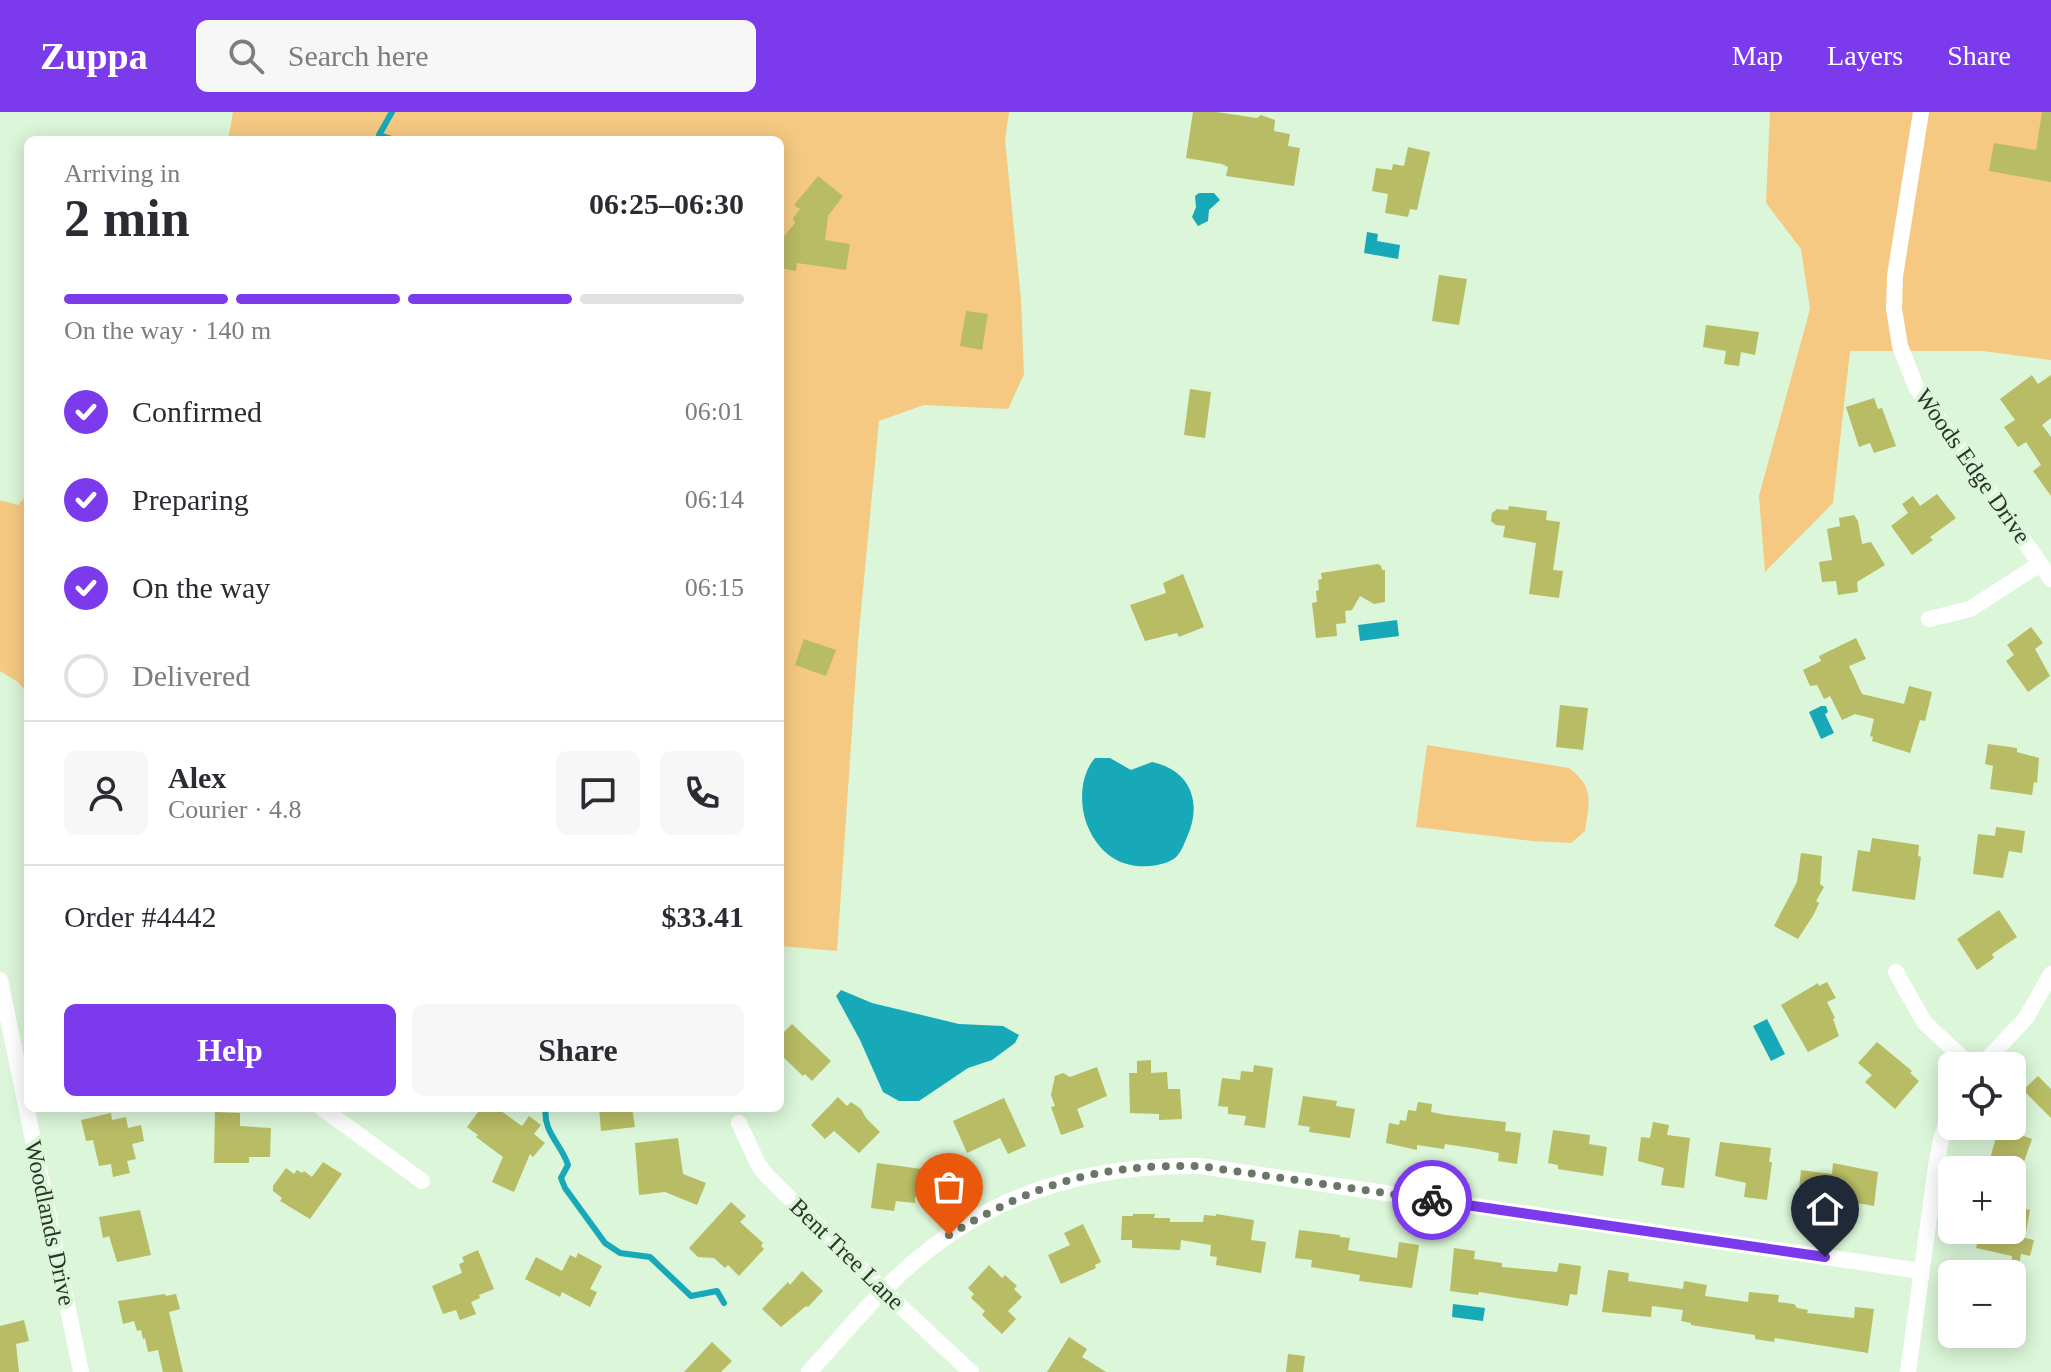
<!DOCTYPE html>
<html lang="en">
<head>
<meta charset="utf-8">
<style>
	body { margin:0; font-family:Georgia,serif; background:#f7f7f7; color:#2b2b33; height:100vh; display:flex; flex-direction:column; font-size:30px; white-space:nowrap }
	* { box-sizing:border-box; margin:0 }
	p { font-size:26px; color:#7c7c81 }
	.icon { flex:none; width:44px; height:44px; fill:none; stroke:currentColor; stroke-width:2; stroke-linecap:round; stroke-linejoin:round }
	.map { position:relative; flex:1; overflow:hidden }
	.sheet { position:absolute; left:24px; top:24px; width:760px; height:976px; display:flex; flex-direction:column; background:#fff; border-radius:12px; box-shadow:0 4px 20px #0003 }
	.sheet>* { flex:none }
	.buttons { position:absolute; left:1938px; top:940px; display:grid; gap:16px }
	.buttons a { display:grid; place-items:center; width:88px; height:88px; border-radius:12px; background:#fff; box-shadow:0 4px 20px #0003; font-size:40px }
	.pin { position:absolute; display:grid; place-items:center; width:68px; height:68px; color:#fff; margin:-82px -34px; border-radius:50% 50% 50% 0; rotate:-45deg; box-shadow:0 0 8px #0007 }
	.pin .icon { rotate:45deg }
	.courier { position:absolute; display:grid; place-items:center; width:80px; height:80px; margin:-40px; border:6px solid #7c3aed; border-radius:50%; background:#fff; color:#222; box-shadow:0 2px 10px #0007 }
	.headline em { font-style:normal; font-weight:600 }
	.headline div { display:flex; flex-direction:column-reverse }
	.headline { display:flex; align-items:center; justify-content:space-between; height:136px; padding:0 40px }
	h1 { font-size:52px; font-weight:600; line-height:60px }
	.bar { display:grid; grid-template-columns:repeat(4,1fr); gap:12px 8px; align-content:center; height:96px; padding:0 40px }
	.bar i { height:10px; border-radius:6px; background:#e1e1e2 }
	.bar .current { background:#7c3aed }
	.bar p { grid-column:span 4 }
	.line { display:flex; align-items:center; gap:20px; padding:0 40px; border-top:2px solid #e1e1e2 }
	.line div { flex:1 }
	.round { display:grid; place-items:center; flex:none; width:84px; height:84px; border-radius:12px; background:#f7f7f7 }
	ol { padding:0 40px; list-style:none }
	li { display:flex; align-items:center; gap:24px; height:88px }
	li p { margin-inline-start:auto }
	li .icon { padding:8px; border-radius:50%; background:#7c3aed; color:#fff; stroke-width:4 }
	li:last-child { color:#7c7c81 }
	li i { width:44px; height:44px; border:4px solid #e1e1e2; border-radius:50% }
	.cta { display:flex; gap:16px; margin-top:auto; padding:16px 40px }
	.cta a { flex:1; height:92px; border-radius:12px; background:#7c3aed; color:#fff; font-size:32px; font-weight:600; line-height:92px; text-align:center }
	.cta a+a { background:#f7f7f7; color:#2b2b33 }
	header { display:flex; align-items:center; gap:48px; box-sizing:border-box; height:112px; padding:0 40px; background:#7c3aed; color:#fff }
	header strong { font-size:38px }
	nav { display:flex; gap:44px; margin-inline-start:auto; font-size:28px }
	.search { width:560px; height:72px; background:#f7f7f7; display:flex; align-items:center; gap:20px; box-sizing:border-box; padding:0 28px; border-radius:12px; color:#7c7c81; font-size:30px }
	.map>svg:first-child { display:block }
</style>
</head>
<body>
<header>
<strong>Zuppa</strong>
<div class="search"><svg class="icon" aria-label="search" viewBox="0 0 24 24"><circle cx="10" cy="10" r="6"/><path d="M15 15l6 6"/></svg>Search here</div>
<nav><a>Map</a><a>Layers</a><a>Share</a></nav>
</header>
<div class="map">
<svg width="2051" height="1260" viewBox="0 0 2051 1260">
	<rect width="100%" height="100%" fill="#dbf6d8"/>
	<!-- green -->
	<g fill="#f5c982">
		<path d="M233,0H1009L1005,28L1021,187L1024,262L1008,297L924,293L879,309L858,530L837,839L780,834V28H228Z"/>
		<path d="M1770,0H2051V248L1983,239H1850L1833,391L1765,460L1759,384L1810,197L1801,137L1766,91Z"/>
		<path d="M28,382V582L18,570L0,559V388L18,393Z"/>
		<path d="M1427,633L1569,656C1595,676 1589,689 1585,719L1571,731L1532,729L1416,715Z"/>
	</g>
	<!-- water -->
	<g fill="#17a9b8">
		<path d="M1199,81H1214L1220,88L1209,98L1208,109L1198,114L1192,105L1196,95L1195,84Z"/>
		<path d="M1367,120L1378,122L1377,129L1400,133L1398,147L1364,141Z"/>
		<path d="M1397,508L1399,524L1360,529L1358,513Z"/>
		<path d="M1821,594H1826L1828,600L1825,602L1834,621L1821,627L1809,600Z"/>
		<path d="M1095,646H1110L1131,658L1152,650C1190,658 1203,690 1187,725C1184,732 1181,741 1175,746C1168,751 1159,753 1151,754C1119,757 1097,740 1086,710C1079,689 1081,662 1095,646Z"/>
		<path d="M841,878L872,891L959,912L1003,914L1019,923L1015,931L992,948L968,956L919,989H899L883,980L860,928L836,884Z"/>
		<path d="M1767,907L1785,942L1771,949L1753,914Z"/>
		<path d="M1453,1192L1485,1196L1483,1209L1452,1205Z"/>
	</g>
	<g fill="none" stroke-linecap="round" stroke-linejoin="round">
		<!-- stream -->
		<g stroke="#17a9b8" stroke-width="6">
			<path d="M392,0L379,23L395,28"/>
			<path d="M546,996C542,1019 562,1033 568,1053L561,1066L565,1076L605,1131L620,1141L650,1145L691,1184L717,1179L724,1191"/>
		</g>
	</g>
	<!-- building -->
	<g fill="#b8bc64">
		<path d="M1193,0H1216L1257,6L1261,3L1275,8L1274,19L1290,22L1288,34L1300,36L1294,74L1226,64L1228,55L1222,52L1186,46Z"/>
		<path d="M2042,0H2051V70L1989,59L1994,31L2036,38Z"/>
		<path d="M1408,35L1430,40L1417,98L1410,97L1408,105L1385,101L1388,82L1372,79L1376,56L1392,58L1393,52L1404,54Z"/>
		<path d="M818,64L843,84L828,104L825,128L850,132L846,158L797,151L796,159L780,156V129L795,111L793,106L800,97L794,93Z"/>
		<path d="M1439,163L1467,167L1459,213L1432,209Z"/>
		<path d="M966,199L988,202L982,238L960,234Z"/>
		<path d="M1706,213L1759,220L1755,243L1741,240L1739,254L1724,252L1726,239L1703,235Z"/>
		<path d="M2032,263L2038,272L2051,263V306L2042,313L2051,325V384L2033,359L2041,353L2026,330L2018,335L2004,315L2015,308L2000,287Z"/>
		<path d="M1190,277L1211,280L1205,326L1184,323Z"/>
		<path d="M1874,286L1878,297L1882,296L1896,334L1874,341L1870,331L1859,335L1846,295Z"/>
		<path d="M1937,382L1956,406L1930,425L1933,428L1912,443L1891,414L1908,401L1902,392L1913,384L1920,394Z"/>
		<path d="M1509,394L1547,399L1546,408L1560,410L1553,458L1563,459L1559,486L1529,482L1536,431L1503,425L1505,414L1496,413L1491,409L1492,401L1497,397L1508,398Z"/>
		<path d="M1854,403L1858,409L1862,432L1871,430L1885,453L1857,470L1858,480L1838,483L1836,469L1822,470L1819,450L1832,448L1827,417L1840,414L1839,406Z"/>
		<path d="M1378,452L1381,454L1382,458H1385V490L1374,492L1360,484L1352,498L1345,499L1346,511L1336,512L1337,524L1316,526L1312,491L1317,490L1316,479L1319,478L1318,468L1322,467L1321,461Z"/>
		<path d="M1183,462L1204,515L1179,525L1177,521L1145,529L1130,493L1166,481L1163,471Z"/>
		<path d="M2031,515L2043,531L2035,537L2050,564L2028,580L2006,549L2014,543L2007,533Z"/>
		<path d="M1856,526L1866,547L1849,554L1862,582L1904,592L1909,574L1932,580L1925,609L1920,608L1910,641L1872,629L1873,625L1870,624L1874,607L1855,602L1842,608L1830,584L1824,587L1817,573L1810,574L1803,558L1821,549L1819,544Z"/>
		<path d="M804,527L836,538L826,564L795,553Z"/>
		<path d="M1560,593L1588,596L1583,638L1556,635Z"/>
		<path d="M1988,632L2017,636V640L2039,646L2037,671L2034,670L2032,683L1990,677L1993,654L1985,652Z"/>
		<path d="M1996,715L2025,719L2022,741L2009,739L2003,766L1973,762L1978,722L1995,724Z"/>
		<path d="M1872,726L1919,733L1918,744L1921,745L1915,788L1852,779L1858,738L1870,740Z"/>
		<path d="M1801,741L1822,744L1820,772L1824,775L1816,789L1819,791L1814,802L1798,827L1774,814L1797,770Z"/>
		<path d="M1999,798L2017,825L1992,842L1994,846L1977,858L1957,827Z"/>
		<path d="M1827,870L1836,886L1827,890L1835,906L1833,907L1839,924L1808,940L1781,893L1818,871L1819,874Z"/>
		<path d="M792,912L831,949L812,969L805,962L803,964L780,942V924Z"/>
		<path d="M1877,930L1912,959L1910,961L1919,969L1895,997L1865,970L1872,963L1858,951Z"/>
		<path d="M1151,948V961L1167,960L1168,977H1180L1182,1007L1159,1008V1002L1130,1001L1129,961H1137V949Z"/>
		<path d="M1254,953L1273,956L1265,1016L1244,1013L1246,1004L1228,1002V995L1218,994L1222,966L1240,968L1241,959L1253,960Z"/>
		<path d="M1097,955L1107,984L1077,997L1084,1015L1061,1023L1051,995L1055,994L1051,983L1055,964L1063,961L1070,965Z"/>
		<path d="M2038,964L2051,977V1006L2023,978Z"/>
		<path d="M1303,984L1337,989L1336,994L1355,997L1350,1026L1309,1020L1310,1015L1298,1013Z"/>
		<path d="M838,985L847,994L851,990L861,997L866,1006L880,1020L859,1041L834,1019L825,1027L811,1013Z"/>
		<path d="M1004,986L1026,1034L1008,1042L1000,1026L967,1041L953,1009Z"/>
		<path d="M1418,990L1432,992L1431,1000L1446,1003L1506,1010L1505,1019L1521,1021L1517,1052L1498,1049L1499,1041L1478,1037L1445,1032L1444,1037L1417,1033V1038L1386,1031L1389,1011L1399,1013L1400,1008L1406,1009L1408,998L1416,999Z"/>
		<path d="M481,996H497L522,1014L529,1004L541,1013L534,1022L545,1031L533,1045L530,1042L514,1080L492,1070L503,1045L476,1025L478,1023L467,1015Z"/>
		<path d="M599,996H632L635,1015L601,1019Z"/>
		<path d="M215,1000L240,1001V1014L271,1016L270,1045H249V1051H214Z"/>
		<path d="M111,1001L112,1008L126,1005L128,1016L141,1013L144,1029L132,1032L136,1047L127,1049L130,1061L113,1065L111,1052L99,1054L93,1028L86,1029L81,1008Z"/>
		<path d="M1653,1010L1669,1013L1667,1023L1690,1026L1684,1076L1661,1073L1664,1056L1638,1049L1641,1025L1650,1026Z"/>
		<path d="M1999,1014H2024L2021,1023L2032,1027L2021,1058H1987Z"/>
		<path d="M1553,1018L1590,1023L1589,1032L1607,1035L1603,1064L1558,1057V1053L1548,1051Z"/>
		<path d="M678,1026L683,1062L706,1071L697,1093L665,1080L639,1083L635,1031Z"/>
		<path d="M1720,1030L1771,1036L1769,1050H1772L1767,1088L1744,1085L1746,1071L1715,1064Z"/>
		<path d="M323,1050L342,1062L310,1107L280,1089L282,1086L273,1079V1074L286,1056L294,1062L297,1058L302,1061L304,1059L312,1065Z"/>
		<path d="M877,1051L929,1058L926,1087L915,1085V1091L896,1089L894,1099L871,1096Z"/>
		<path d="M1833,1051L1878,1060L1874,1094L1857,1091L1856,1096H1836L1814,1093V1091L1798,1086L1801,1058L1832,1062Z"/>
		<path d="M731,1090L746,1104L740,1110L763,1131L761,1134L764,1137L739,1164L728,1153L725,1156L714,1146L698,1145L689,1136Z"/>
		<path d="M2012,1094L2030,1098L2025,1126L2034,1128L2030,1144L2021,1142L2019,1154H2012V1144L1976,1136L1980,1118H2012Z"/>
		<path d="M140,1098L151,1143L117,1150L109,1124L103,1126L99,1105Z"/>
		<path d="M1133,1102H1155L1154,1106H1170V1110H1203L1204,1103L1216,1104V1102L1254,1108L1251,1128L1266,1130L1261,1161L1216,1153L1217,1145L1210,1144L1211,1133L1181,1128L1180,1138L1132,1136V1128H1121L1122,1104H1133Z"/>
		<path d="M1083,1112L1101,1150L1095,1153L1096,1156L1061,1172L1048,1143L1070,1133L1064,1121Z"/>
		<path d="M1299,1118L1340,1123V1125L1350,1126L1348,1138L1397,1146L1399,1130L1419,1133L1412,1176L1359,1169L1360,1163L1311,1155L1312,1148L1295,1146Z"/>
		<path d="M1454,1136L1475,1139L1474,1147L1502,1151V1155L1557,1160L1559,1151L1581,1154L1577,1183L1570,1182L1568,1194L1479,1180L1478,1183L1450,1179Z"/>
		<path d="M478,1138L494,1177L479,1183L480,1186L471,1190L476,1202L460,1208L456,1198L443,1202L432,1174L462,1161L459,1152L464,1150L462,1145Z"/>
		<path d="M578,1141L602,1154L590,1177L597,1180L590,1195L562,1180L560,1185L525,1167L536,1145L562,1159L570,1143L576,1146Z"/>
		<path d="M989,1153L1002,1166L1005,1163L1017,1174L1014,1177L1022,1185L1008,1199L1016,1207L1002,1222L982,1203L985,1199L971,1186L974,1182L968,1176Z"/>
		<path d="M1608,1158L1629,1161L1628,1169L1683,1177L1684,1169L1707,1173L1705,1184L1748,1190L1749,1180L1779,1183L1778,1190L1794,1192L1797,1196L1808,1198L1807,1201L1854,1206L1855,1195L1874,1197L1868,1241L1775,1226L1774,1230L1755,1227V1223L1691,1213V1211L1681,1209L1683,1198L1652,1194L1651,1205L1602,1200Z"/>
		<path d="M802,1159L823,1179L808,1195L806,1194L781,1215L762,1197L788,1170L790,1173Z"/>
		<path d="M165,1182L166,1184L176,1182L180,1197L169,1200L183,1260H163L158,1238L148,1240L145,1226L143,1227L141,1218L137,1219L134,1209L123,1212L118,1189Z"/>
		<path d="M24,1208L29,1229L16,1232L19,1260H0V1214Z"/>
		<path d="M1069,1225L1087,1237L1082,1245L1106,1260H1047Z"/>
		<path d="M712,1230L732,1249L721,1260H684Z"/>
		<path d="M1288,1242L1305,1244L1303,1260H1286Z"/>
	</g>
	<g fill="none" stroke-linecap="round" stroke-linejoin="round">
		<!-- minor -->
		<g stroke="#fff" stroke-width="16">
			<path d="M1921,0L1895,164L1894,197L1900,234L1916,275L2051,467"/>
			<path d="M1929,507L1970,497L2040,452"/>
			<path d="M1896,860L1924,910L1971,954"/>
			<path d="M0,868L81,1260"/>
			<path d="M1981,954L2026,906L2051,862"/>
			<path d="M322,996L422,1069"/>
			<path d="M739,1011L758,1052L766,1063L884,1179L971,1260"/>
			<path d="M809,1260C845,1221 879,1178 920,1145C1001,1077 1096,1052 1200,1054L1921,1159"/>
			<path d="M1908,1260L1936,1054L1941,1027L1952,996"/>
		</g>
	</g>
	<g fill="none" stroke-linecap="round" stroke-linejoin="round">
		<!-- done -->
		<path stroke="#687866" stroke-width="8" stroke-dasharray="0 14.4" d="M949,1123C1036,1071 1098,1052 1200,1054L1432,1088"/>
		<!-- route -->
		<path stroke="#7c3aed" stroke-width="10" d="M1432,1088L1825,1145"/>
	</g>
	<g text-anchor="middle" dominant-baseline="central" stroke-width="8" stroke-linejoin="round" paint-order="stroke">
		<!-- street labels -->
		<g font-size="24" fill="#2a3428" stroke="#dbf6d8">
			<text transform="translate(1973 354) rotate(55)">Woods Edge Drive</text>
			<text transform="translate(50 1111) rotate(78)">Woodlands Drive</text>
			<text transform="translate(847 1142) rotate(44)">Bent Tree Lane</text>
		</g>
	</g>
</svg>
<div class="buttons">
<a><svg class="icon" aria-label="locate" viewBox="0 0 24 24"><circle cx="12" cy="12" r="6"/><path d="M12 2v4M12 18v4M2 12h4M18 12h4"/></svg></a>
<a>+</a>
<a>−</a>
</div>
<div class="pin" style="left:949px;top:1123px;background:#ea580c"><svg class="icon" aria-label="bag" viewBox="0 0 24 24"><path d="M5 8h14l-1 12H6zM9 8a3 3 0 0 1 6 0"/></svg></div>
<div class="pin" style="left:1825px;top:1145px;background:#1f2937"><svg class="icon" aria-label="home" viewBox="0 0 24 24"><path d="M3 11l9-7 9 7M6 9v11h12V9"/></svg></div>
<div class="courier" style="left:1432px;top:1088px"><svg class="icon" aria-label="bike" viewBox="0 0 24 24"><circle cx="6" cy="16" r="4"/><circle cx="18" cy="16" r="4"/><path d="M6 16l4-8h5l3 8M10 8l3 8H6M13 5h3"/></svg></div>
<section class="sheet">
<div class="headline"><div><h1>2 min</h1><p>Arriving in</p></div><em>06:25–06:30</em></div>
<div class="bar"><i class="current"></i><i class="current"></i><i class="current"></i><i></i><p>On the way · 140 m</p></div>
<ol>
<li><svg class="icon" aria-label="check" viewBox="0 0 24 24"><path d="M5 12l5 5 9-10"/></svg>Confirmed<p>06:01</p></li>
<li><svg class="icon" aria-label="check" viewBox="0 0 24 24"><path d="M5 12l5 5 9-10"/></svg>Preparing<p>06:14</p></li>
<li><svg class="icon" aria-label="check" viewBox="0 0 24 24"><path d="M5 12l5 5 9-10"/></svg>On the way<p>06:15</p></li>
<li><i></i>Delivered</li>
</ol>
<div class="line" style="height:144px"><a class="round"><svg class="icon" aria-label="person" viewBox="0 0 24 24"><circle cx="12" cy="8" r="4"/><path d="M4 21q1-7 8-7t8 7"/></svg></a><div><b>Alex</b><p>Courier · 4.8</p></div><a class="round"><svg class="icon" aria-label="chat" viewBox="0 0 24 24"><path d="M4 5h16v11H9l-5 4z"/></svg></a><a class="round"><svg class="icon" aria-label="phone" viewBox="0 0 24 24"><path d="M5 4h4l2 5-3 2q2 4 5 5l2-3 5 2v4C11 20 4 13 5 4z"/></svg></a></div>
<div class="line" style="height:104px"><div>Order #4442</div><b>$33.41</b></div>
<div class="cta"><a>Help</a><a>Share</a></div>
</section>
</div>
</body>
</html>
